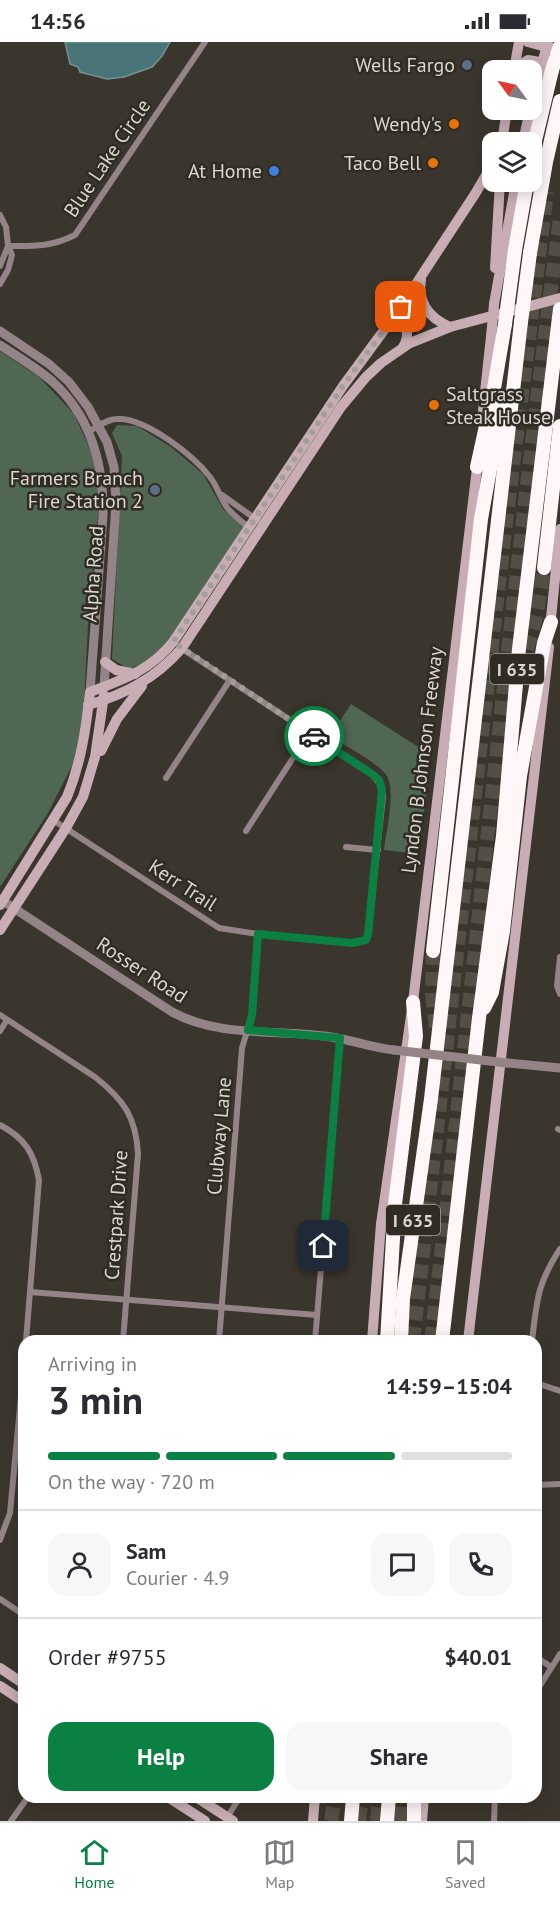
<!DOCTYPE html>
<html lang="en">
<head>
<meta charset="utf-8">
<style>
	body { margin:0; font-family:"PT Sans",sans-serif; background:#f7f7f7; color:#2b2b33; height:100vh; display:flex; flex-direction:column; font-size:22px; white-space:nowrap }
	* { box-sizing:border-box; margin:0 }
	p { font-size:20px; color:#7c7c81 }
	.icon { flex:none; width:33px; height:33px; fill:none; stroke:currentColor; stroke-width:2; stroke-linecap:round; stroke-linejoin:round }
	.map { position:relative; flex:1; overflow:hidden }
	.details { position:absolute; left:18px; top:1293px; width:524px; height:468px; display:flex; flex-direction:column; background:#fff; border-radius:18px; box-shadow:0 3px 15px #0003 }
	.details>* { flex:none }
	.needle { width:39px; rotate:303deg }
	.fabs { position:absolute; left:482px; top:18px; display:grid; gap:12px }
	.fabs a { display:grid; place-items:center; width:60px; height:60px; border-radius:12px; background:#fff; box-shadow:0 3px 15px #0003; font-size:30px }
	.pin { position:absolute; display:grid; place-items:center; width:51px; height:51px; color:#fff; margin:-26px; border-radius:12px; box-shadow:0 3px 9px #0006 }
	.courier { position:absolute; display:grid; place-items:center; width:60px; height:60px; margin:-30px; border:4px solid #0b8043; border-radius:50%; background:#fff; color:#222; box-shadow:0 2px 8px #0007 }
	.summary em { font-style:normal; font-weight:800 }
	.summary div { display:flex; flex-direction:column-reverse }
	.summary { display:flex; align-items:center; justify-content:space-between; height:102px; padding:0 30px }
	h1 { font-size:39px; font-weight:800; line-height:45px }
	.bar { display:grid; grid-template-columns:repeat(4,1fr); gap:9px 6px; align-content:center; height:72px; padding:0 30px }
	.bar i { height:8px; border-radius:4px; background:#e1e1e2 }
	.bar .on { background:#0b8043 }
	.bar p { grid-column:span 4 }
	.line { display:flex; align-items:center; gap:15px; padding:0 30px; border-top:2px solid #e1e1e2 }
	.line div { flex:1 }
	.round { display:grid; place-items:center; flex:none; width:63px; height:63px; border-radius:18px; background:#f7f7f7 }
	.button { display:flex; gap:12px; margin-top:auto; padding:12px 30px }
	.button a { flex:1; height:69px; border-radius:18px; background:#0b8043; color:#fff; font-size:24px; font-weight:800; line-height:69px; text-align:center }
	.button a+a { background:#f7f7f7; color:#2b2b33 }
	.status { display:flex; justify-content:space-between; align-items:center; height:42px; padding:0 30px; background:#fff; direction:ltr }
	.status svg { height:16px; fill:currentColor }
	.tab-bar { display:flex; justify-content:space-around; align-items:center; height:84px; border-top:2px solid #e1e1e2; background:#fff; font-size:16px; color:#7c7c81 }
	.tab-bar a { display:grid; justify-items:center; gap:3px }
	.tab-bar .on { color:#0b8043 }
	.map>svg:first-child { display:block }
</style>
</head>
<body>
<div class="status"><b>14:56</b><svg viewBox="0 0 49 12"><path d="M0 12V9h3v3zM5 12V6h3v6zM10 12V3h3v9zM15 12V0h3v12zM26 1h20v11H26zM47 4h2v5h-2z"/></svg></div>
<div class="map">
<svg width="560" height="1779" viewBox="0 0 560 1779">
	<rect width="100%" height="100%" fill="#3b362d"/>
	<!-- green -->
	<g fill="#506753">
		<path d="M0,309L39,335L74,372L91,409L100,452L88,583L84,663L76,716L48,771L0,845Z"/>
		<path d="M117,383L137,384L171,405L203,432L223,467L244,485L164,605L149,619L129,627L112,617L122,414L112,391Z"/>
		<path d="M351,662L431,713L419,812L384,808C386,790 396,750 387,734C380,722 344,703 330,694Z"/>
	</g>
	<!-- water -->
	<path fill="#497478" stroke="#749293" stroke-width="1.5" d="M65,0H170L162,14L152,25L124,35L107,37L80,30L78,25L70,22Z"/>
	<g fill="none" stroke-linecap="round" stroke-linejoin="round">
		<!-- motorway-tunnel -->
		<g stroke="#534e46" stroke-width="14" stroke-dasharray="14 7" stroke-linecap="butt">
			<path d="M519,627C534,595 539,560 544,526"/>
			<path d="M433,909L432,951L436,988"/>
			<path d="M413,1299L506,481L547,150"/>
			<path d="M431,1299C475,925 511,550 560,176"/>
			<path d="M331,1779L335,1755"/>
			<path d="M359,1779L362,1755"/>
			<path d="M377,1779L379,1755"/>
			<path d="M401,1779L402,1755"/>
		</g>
		<!-- minor -->
		<g stroke="#948387" stroke-width="6">
			<path d="M0,173L6,185L8,204L12,213L8,228L0,242"/>
			<path d="M8,204C35,204 51,205 75,193L205,0"/>
			<path d="M0,224L8,204"/>
			<path d="M88,390C97,385 107,377 117,377C145,375 194,414 210,435C217,444 220,455 226,464C231,472 242,480 250,486"/>
			<path d="M222,453L257,478"/>
			<path d="M166,736L230,638"/>
			<path d="M53,778L219,886L258,892L352,901L366,898L368,893L383,754L381,743L372,732L181,606"/>
			<path d="M246,789L309,691"/>
			<path d="M346,805L378,808"/>
			<path d="M560,915L557,944L560,952"/>
			<path d="M0,973L95,1035C124,1058 136,1075 138,1112L123,1299"/>
			<path d="M0,989L7,978"/>
			<path d="M0,1083C25,1096 34,1111 39,1138L26,1299"/>
			<path d="M558,1087L560,1088"/>
			<path d="M30,1250L317,1273"/>
			<path d="M219,1299L242,1006L252,973L258,892"/>
			<path d="M315,1299L340,996"/>
			<path d="M532,1299C537,1258 537,1242 560,1207"/>
			<path d="M536,1341L560,1349"/>
			<path d="M536,1443L560,1442"/>
			<path d="M0,1498L10,1471L24,1322"/>
			<path d="M0,1557L24,1573"/>
			<path d="M536,1615L551,1625"/>
			<path d="M536,1650L560,1612"/>
			<path d="M226,1777L240,1755"/>
			<path d="M11,1779L28,1755"/>
			<path d="M494,1779L495,1755"/>
		</g>
		<!-- tertiary -->
		<g stroke="#948387" stroke-width="9">
			<path d="M0,289L49,322L69,340L88,365L107,400L114,425L116,460L104,645"/>
			<path d="M0,303C18,315 37,326 53,340C92,376 104,423 103,474L90,650"/>
			<path d="M3,859L172,970C219,996 279,987 331,995C352,998 373,1006 394,1008"/>
			<path d="M507,1021L560,1026"/>
		</g>
		<!-- secondary -->
		<g stroke="#c8aeb4" stroke-width="10">
			<path d="M528,0L553,7"/>
			<path d="M514,28L519,0"/>
			<path d="M516,28L521,22L528,18L551,22"/>
			<path d="M531,64L541,25"/>
			<path d="M502,100L507,68"/>
			<path d="M523,100L530,68"/>
			<path d="M495,226L500,140"/>
			<path d="M421,237C417,261 429,276 450,285"/>
			<path d="M494,262L516,140"/>
			<path d="M393,275C407,282 411,292 403,305"/>
			<path d="M482,378L492,285"/>
			<path d="M550,586L560,487"/>
			<path d="M105,620L116,628L135,632"/>
			<path d="M88,663C126,652 156,636 182,606L341,365L366,335L381,321L410,301L450,285L560,256"/>
			<path d="M101,709L117,677L142,644"/>
			<path d="M0,863L67,755C81,721 86,687 90,650C122,638 151,628 173,600L343,344L401,265L475,152L492,123"/>
			<path d="M0,888L66,786L83,755L95,715L104,653"/>
			<path d="M372,1299L381,1182L413,960L478,418"/>
			<path d="M468,1299L549,605"/>
			<path d="M0,1626L24,1642"/>
			<path d="M0,1644L24,1660"/>
			<path d="M168,1755L205,1779"/>
			<path d="M196,1755L233,1779"/>
			<path d="M313,1779L315,1755"/>
			<path d="M422,1779L424,1755"/>
		</g>
		<!-- motorway -->
		<g stroke="#fff6f8" stroke-width="14">
			<path d="M531,115L552,28"/>
			<path d="M515,208L527,140"/>
			<path d="M530,211L546,120L560,59"/>
			<path d="M477,425L493,352L505,282"/>
			<path d="M544,526L560,384"/>
			<path d="M433,909L481,477L499,377L507,358"/>
			<path d="M484,966L492,950L503,889L520,734L544,601L551,580"/>
			<path d="M387,1299L395,1162L416,994L413,960"/>
			<path d="M401,1299L403,1257L431,1057L521,280"/>
			<path d="M442,1299L479,976L503,794L519,607L560,267"/>
			<path d="M414,1755V1779"/>
			<path d="M351,1779L353,1755"/>
			<path d="M387,1779L389,1755"/>
		</g>
		<!-- tertiary-bridge -->
		<path stroke="#948387" stroke-width="9" d="M394,1008L507,1021"/>
		<!-- secondary-bridge -->
		<g stroke="#c8aeb4" stroke-width="10">
			<path d="M541,25L548,0"/>
			<path d="M492,285L494,262"/>
		</g>
		<!-- motorway-bridge -->
		<g stroke="#fff6f8" stroke-width="14">
			<path d="M552,28L560,4"/>
			<path d="M521,280L530,211"/>
			<path d="M505,282L515,208"/>
		</g>
	</g>
	<g fill="none" stroke-linecap="round" stroke-linejoin="round">
		<!-- done -->
		<path stroke="#a29f98" stroke-width="6" stroke-dasharray="0 10.8" d="M314,694L173,600L343,344L401,265"/>
		<!-- route -->
		<path stroke="#0b8043" stroke-width="8" d="M314,694L372,732L379,738L382,748L368,893L366,898L352,901L258,892L252,973L248,988L340,996L323,1204"/>
	</g>
	<!-- markers -->
	<g fill="#5c6f8a" stroke="#312c23" stroke-width="2">
		<circle cx="467" cy="23" r="6"/>
		<circle cx="155" cy="448" r="6"/>
	</g>
	<g fill="#e8710a" stroke="#312c23" stroke-width="2">
		<circle cx="454" cy="82" r="6"/>
		<circle cx="433" cy="121" r="6"/>
		<circle cx="434" cy="363" r="6"/>
	</g>
	<circle fill="#3f7fe0" stroke="#312c23" stroke-width="2" cx="274" cy="129" r="6"/>
	<g text-anchor="middle" dominant-baseline="central" stroke-width="5" stroke-linejoin="round" paint-order="stroke">
		<!-- shield labels -->
		<g fill="#312c23" stroke="#a7a49d" stroke-width="1.5">
			<rect x="490" y="612" width="54" height="30" rx="4.5"/>
			<rect x="386" y="1163" width="54" height="30" rx="4.5"/>
		</g>
		<g font-size="18" font-weight="bold" fill="#dad7d1">
			<text x="517" y="627">I 635</text>
			<text x="413" y="1178">I 635</text>
		</g>
		<!-- poi labels -->
		<g font-size="20" fill="#dad7d1" stroke="#312c23" text-anchor="end">
			<text x="455" y="23">Wells Fargo</text>
			<text x="442" y="82">Wendy's</text>
			<text x="421" y="121">Taco Bell</text>
			<text x="262" y="129">At Home</text>
			<text x="446" y="352" text-anchor="start">Saltgrass<tspan x="446" dy="23">Steak House</tspan></text>
			<text x="143" y="436">Farmers Branch<tspan x="143" dy="23">Fire Station 2</tspan></text>
		</g>
		<!-- street labels -->
		<g font-size="20" fill="#dad7d1" stroke="#312c23">
			<text transform="translate(107 116) rotate(-56)">Blue Lake Circle</text>
			<text transform="translate(93 532) rotate(-86)">Alpha Road</text>
			<text transform="translate(422 718) rotate(-83)">Lyndon B Johnson Freeway</text>
			<text transform="translate(183 843) rotate(33)">Kerr Trail</text>
			<text transform="translate(142 928) rotate(33)">Rosser Road</text>
			<text transform="translate(219 1094) rotate(-85)">Clubway Lane</text>
			<text transform="translate(116 1173) rotate(-86)">Crestpark Drive</text>
		</g>
	</g>
</svg>
<div class="fabs">
<a><svg class="needle" viewBox="-14 -14 28 28"><path d="M0-13l5 13h-10z" fill="#e53935"/><path d="M0 13l5-13h-10z" fill="#7c7c81"/></svg></a>
<a><svg class="icon" aria-label="layers" viewBox="0 0 24 24"><path d="M12 4l9 5-9 5-9-5zM3 14l9 5 9-5"/></svg></a>
</div>
<div class="pin" style="left:401px;top:265px;background:#ea580c"><svg class="icon" aria-label="bag" viewBox="0 0 24 24"><path d="M5 8h14l-1 12H6zM9 8a3 3 0 0 1 6 0"/></svg></div>
<div class="pin" style="left:323px;top:1204px;background:#1f2937"><svg class="icon" aria-label="home" viewBox="0 0 24 24"><path d="M3 11l9-7 9 7M6 9v11h12V9"/></svg></div>
<div class="courier" style="left:314px;top:694px"><svg class="icon" aria-label="car" viewBox="0 0 24 24"><path d="M5 17H2v-5l4-1 3-4h7l3 4 3 1v5h-3M9 17h6M6 11h13"/><circle cx="7" cy="17" r="2"/><circle cx="17" cy="17" r="2"/></svg></div>
<section class="details">
<div class="summary"><div><h1>3 min</h1><p>Arriving in</p></div><em>14:59–15:04</em></div>
<div class="bar"><i class="on"></i><i class="on"></i><i class="on"></i><i></i><p>On the way · 720 m</p></div>
<div class="line" style="height:108px"><a class="round"><svg class="icon" aria-label="person" viewBox="0 0 24 24"><circle cx="12" cy="8" r="4"/><path d="M4 21q1-7 8-7t8 7"/></svg></a><div><b>Sam</b><p>Courier · 4.9</p></div><a class="round"><svg class="icon" aria-label="chat" viewBox="0 0 24 24"><path d="M4 5h16v11H9l-5 4z"/></svg></a><a class="round"><svg class="icon" aria-label="phone" viewBox="0 0 24 24"><path d="M5 4h4l2 5-3 2q2 4 5 5l2-3 5 2v4C11 20 4 13 5 4z"/></svg></a></div>
<div class="line" style="height:78px"><div>Order #9755</div><b>$40.01</b></div>
<div class="button"><a>Help</a><a>Share</a></div>
</section>
</div>
<nav class="tab-bar">
<a class="on"><svg class="icon" aria-label="home" viewBox="0 0 24 24"><path d="M3 11l9-7 9 7M6 9v11h12V9"/></svg>Home</a>
<a><svg class="icon" aria-label="map" viewBox="0 0 24 24"><path d="M3 6l6-2 6 2 6-2v14l-6 2-6-2-6 2zM9 4v14M15 6v14"/></svg>Map</a>
<a><svg class="icon" aria-label="saved" viewBox="0 0 24 24"><path d="M7 4h10v16l-5-4-5 4z"/></svg>Saved</a>
</nav>
</body>
</html>
